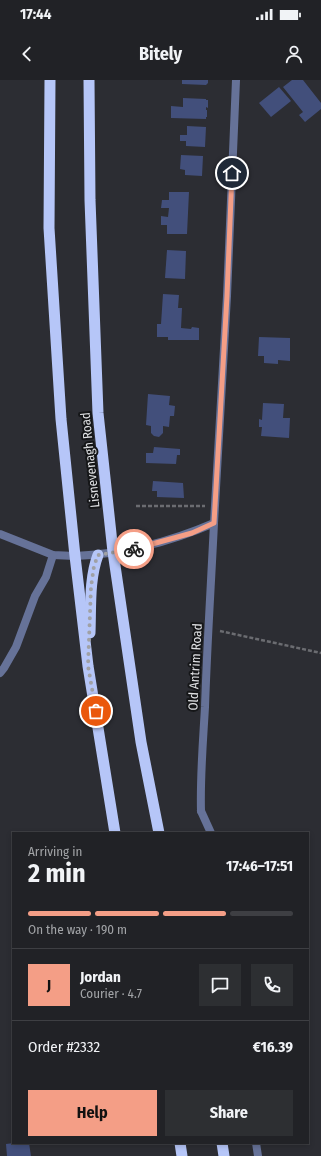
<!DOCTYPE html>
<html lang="en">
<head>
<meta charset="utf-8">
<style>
	body { margin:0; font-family:"Fira Sans Condensed",sans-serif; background:#2d2f32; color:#f1f3f6; height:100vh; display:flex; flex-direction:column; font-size:15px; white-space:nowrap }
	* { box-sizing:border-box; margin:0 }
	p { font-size:13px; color:#a2a4a7 }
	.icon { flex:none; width:22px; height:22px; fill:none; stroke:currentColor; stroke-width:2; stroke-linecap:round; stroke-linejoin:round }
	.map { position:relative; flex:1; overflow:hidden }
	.drawer { position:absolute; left:12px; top:752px; width:297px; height:312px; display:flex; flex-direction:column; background:#212226; border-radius:0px; box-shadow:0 2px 6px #0003,0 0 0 1px #3e3f43 }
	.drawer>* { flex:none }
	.pin { position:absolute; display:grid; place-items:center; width:34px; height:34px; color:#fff; margin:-17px; border:2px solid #fff; border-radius:50%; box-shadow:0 1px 4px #0007 }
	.courier { position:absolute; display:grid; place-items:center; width:40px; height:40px; margin:-20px; border:3px solid #f49e86; border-radius:50%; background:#fff; color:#222; box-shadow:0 1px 5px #0007 }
	.head em { font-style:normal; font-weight:700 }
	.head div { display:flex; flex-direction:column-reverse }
	.head { display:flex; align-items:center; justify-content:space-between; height:68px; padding:0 16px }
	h1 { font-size:26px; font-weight:700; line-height:30px }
	.bar { display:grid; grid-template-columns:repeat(4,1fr); gap:6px 4px; align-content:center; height:48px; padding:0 16px }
	.bar i { height:5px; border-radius:3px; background:#3e3f43 }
	.bar .on { background:#f49e86 }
	.bar p { grid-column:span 4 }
	.line { display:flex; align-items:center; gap:10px; padding:0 16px; border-top:1px solid #3e3f43 }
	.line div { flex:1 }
	.round { display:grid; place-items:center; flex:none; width:42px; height:42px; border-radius:0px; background:#2d2f32 }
	.cta { display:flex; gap:8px; margin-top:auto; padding:8px 16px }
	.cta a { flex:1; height:46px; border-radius:0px; background:#f49e86; color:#111; font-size:16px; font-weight:700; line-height:46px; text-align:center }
	.cta a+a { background:#2d2f32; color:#f1f3f6 }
	.status { display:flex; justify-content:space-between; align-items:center; height:28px; padding:0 20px; background:#212226; direction:ltr }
	.status svg { height:11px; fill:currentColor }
	header { display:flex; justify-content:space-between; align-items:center; height:52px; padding:0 16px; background:#212226; font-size:18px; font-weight:700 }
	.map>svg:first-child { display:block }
</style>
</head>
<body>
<div class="status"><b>17:44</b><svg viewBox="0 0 49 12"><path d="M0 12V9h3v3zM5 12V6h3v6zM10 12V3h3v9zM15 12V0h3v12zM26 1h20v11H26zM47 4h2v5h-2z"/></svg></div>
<header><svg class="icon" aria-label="back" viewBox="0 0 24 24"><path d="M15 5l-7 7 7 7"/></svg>Bitely<svg class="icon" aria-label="person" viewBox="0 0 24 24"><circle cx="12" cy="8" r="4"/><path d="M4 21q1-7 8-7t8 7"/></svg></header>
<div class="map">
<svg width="321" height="1076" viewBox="0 0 321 1076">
	<rect width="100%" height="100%" fill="#2c2d33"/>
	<!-- building -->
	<g fill="#424f7b">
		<path d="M182,0H208V3L206,5L182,4Z"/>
		<path d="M292,0H303L321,23V29L305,42L299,35L303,32L283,7Z"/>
		<path d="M279,7L291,21L271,37L259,23Z"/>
		<path d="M183,18L206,19V20H208V28L206,27V30H207V37H206V39L171,38V26L183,27Z"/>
		<path d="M187,46L206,47L205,67L186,66V61H180V55H187Z"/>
		<path d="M181,75L203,76L202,96L185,95V90L180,89Z"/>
		<path d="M169,112H189L187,154H167V145H161V136L168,137L169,128H161L162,120H169Z"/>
		<path d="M167,170L186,171L185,199L165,198Z"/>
		<path d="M163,214L179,215L178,228H182L181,248L191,249L192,247L199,248V260H168V257H157V244H161Z"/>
		<path d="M259,257L290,258V281L278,280V284L264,283V276H258Z"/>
		<path d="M148,314L170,316L169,325L175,326L174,336H170L169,347L163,346V353L159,357L154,356L151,353V346L146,345Z"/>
		<path d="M263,323L284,324L283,338H290L289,358L261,356L262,347H259V339L262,340Z"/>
		<path d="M154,367L180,369V375H177L176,384L146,383V373H153Z"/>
		<path d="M153,401L183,403L184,418L157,417V411H152Z"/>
		<path d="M14,1063H29L31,1076H7L6,1064Z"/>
	</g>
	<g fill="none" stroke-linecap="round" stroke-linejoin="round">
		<!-- path -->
		<g stroke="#6b6c71" stroke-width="2.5" stroke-dasharray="4 2" stroke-linecap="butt">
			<path d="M136,426H205"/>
			<path d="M220,551L321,573"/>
		</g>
		<!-- service -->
		<g stroke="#667298" stroke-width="8">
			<path d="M0,454L53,475L75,476"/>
			<path d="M0,593L4,588L16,567L35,516L46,497L53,475"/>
			<path d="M201,731L211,753"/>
			<path d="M256,1063L258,1076"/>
		</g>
		<!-- minor -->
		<g stroke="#667298" stroke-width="8">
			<path d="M75,476C123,474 170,462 214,443L227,216L236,0"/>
			<path d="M201,731C200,696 203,662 205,627C207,566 211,505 214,443"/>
		</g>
		<!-- trunk -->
		<g stroke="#b6c6f8" stroke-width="11">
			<path d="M50,0L49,148L61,339L75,476L88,586L115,753"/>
			<path d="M89,0L90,120L98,333L113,472L141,662L159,753"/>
			<path d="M90,553C91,527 89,499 98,475"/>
			<path d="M180,1063L182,1076"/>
			<path d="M222,1063L224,1076"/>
		</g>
	</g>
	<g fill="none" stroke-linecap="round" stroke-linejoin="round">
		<!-- done -->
		<path stroke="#a0a1a5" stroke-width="4" stroke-dasharray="0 7.2" d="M96,631L88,586L91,507L94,486L98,475L134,469"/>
		<!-- route -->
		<path stroke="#f49e86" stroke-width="5" d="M134,469L192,453L214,443L227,216L232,93"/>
	</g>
	<g text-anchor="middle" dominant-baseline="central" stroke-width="4" stroke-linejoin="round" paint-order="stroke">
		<!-- street labels -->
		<g font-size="13" fill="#dfe0e3" stroke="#151618">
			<text transform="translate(90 380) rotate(-96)">Lisnevenagh Road</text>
			<text transform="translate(195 587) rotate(-87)">Old Antrim Road</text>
		</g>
	</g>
</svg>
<div class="pin" style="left:96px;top:631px;background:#ea580c"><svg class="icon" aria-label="bag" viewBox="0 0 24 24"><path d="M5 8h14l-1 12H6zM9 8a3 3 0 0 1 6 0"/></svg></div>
<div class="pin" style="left:232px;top:93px;background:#1f2937"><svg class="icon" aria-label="home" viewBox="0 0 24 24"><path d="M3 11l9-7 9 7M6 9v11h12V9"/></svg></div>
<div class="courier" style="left:134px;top:469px"><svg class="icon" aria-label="bike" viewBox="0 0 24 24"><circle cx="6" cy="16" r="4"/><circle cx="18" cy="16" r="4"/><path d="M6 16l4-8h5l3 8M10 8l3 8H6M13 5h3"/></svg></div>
<section class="drawer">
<div class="head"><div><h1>2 min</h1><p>Arriving in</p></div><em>17:46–17:51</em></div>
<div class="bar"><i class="on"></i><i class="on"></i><i class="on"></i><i></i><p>On the way · 190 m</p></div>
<div class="line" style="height:72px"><b class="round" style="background:#f49e86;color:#111">J</b><div><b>Jordan</b><p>Courier · 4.7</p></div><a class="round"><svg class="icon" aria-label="chat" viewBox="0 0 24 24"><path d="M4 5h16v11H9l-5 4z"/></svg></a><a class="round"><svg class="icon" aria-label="phone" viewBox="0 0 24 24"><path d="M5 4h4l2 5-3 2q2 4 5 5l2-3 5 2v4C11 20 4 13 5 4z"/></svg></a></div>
<div class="line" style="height:52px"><div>Order #2332</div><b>€16.39</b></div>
<div class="cta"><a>Help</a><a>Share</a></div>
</section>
</div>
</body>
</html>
